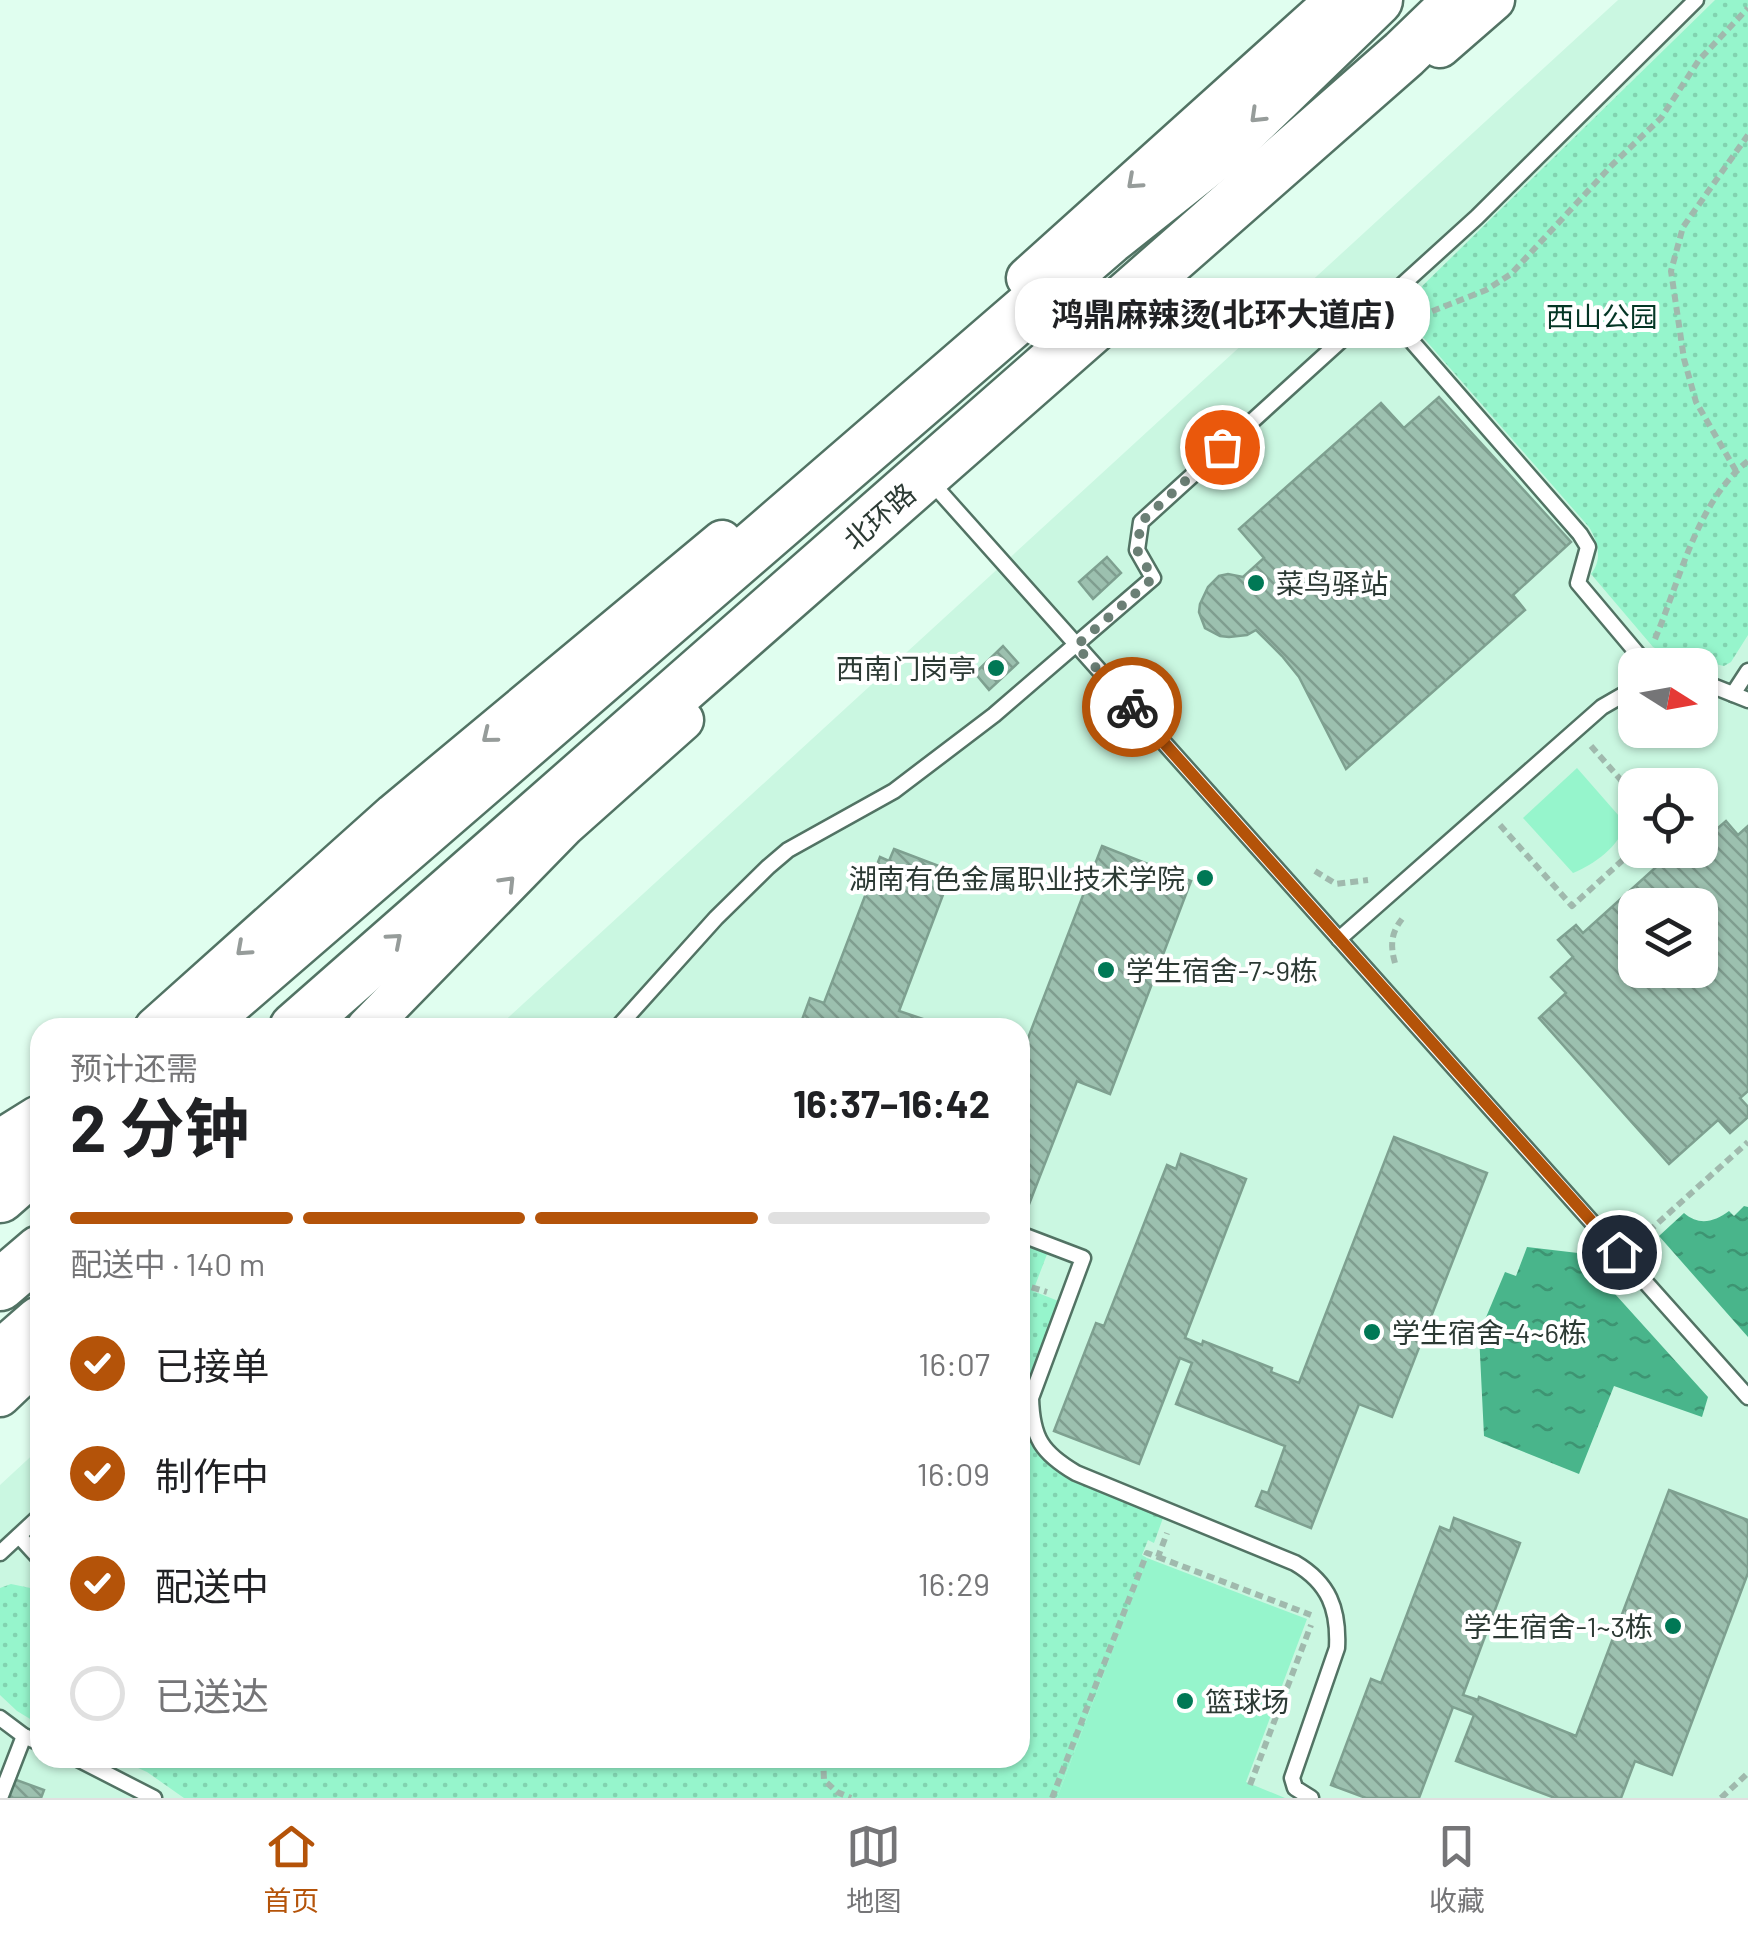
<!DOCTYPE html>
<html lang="zh">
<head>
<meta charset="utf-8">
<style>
	body { margin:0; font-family:Barlow,"Noto Sans SC",sans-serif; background:#f6f6f6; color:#202124; height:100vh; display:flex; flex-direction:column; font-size:38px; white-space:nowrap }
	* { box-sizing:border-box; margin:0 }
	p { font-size:32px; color:#757577 }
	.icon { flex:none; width:55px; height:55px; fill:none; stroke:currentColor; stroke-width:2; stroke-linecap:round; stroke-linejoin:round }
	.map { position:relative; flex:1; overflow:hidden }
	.panel { position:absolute; left:30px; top:1018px; width:1000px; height:750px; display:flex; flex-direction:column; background:#fff; border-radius:30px; box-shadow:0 2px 8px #0004 }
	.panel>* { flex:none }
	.needle { width:65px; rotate:101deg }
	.fabs { position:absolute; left:1618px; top:648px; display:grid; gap:20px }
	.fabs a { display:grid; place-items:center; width:100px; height:100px; border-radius:20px; background:#fff; box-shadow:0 2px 8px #0004; font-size:50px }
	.pin { position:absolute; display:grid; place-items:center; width:85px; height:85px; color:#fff; margin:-42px; border:5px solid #fff; border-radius:50%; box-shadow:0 2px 10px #0007 }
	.courier { position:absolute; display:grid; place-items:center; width:100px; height:100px; margin:-50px; border:8px solid #b45309; border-radius:50%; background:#fff; color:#222; box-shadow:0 2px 12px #0007 }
	.bubble { position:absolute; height:70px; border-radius:30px; background:#fff; box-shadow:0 2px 8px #0004; font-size:32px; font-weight:700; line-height:70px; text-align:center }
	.summary em { font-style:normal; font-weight:700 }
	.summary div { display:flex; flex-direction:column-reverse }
	.summary { display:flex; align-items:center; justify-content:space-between; height:170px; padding:0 40px }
	h1 { font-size:65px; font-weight:700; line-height:75px }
	.bar { display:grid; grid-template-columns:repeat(4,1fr); gap:15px 10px; align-content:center; height:120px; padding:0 40px }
	.bar i { height:12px; border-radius:8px; background:#e0e0e0 }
	.bar .active { background:#b45309 }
	.bar p { grid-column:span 4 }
	ol { padding:0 40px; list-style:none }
	li { display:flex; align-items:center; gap:30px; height:110px }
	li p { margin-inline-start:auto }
	li .icon { padding:10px; border-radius:50%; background:#b45309; color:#fff; stroke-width:4 }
	li:last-child { color:#757577 }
	li i { width:55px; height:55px; border:5px solid #e0e0e0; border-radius:50% }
	.tab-bar { display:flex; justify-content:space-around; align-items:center; height:140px; border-top:2px solid #e0e0e0; background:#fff; font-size:28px; color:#757577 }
	.tab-bar a { display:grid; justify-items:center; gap:5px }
	.tab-bar .active { color:#b45309 }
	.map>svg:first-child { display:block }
</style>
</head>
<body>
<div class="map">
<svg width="1748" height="1798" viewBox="0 0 1748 1798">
	<defs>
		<pattern id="garden-dots" width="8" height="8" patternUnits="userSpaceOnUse" patternTransform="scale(2.5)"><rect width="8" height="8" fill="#96f5cc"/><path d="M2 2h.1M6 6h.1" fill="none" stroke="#81d3b0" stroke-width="1.8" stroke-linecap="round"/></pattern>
		<pattern id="water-ripples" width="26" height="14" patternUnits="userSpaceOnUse" patternTransform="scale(2.5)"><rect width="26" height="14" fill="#49b58b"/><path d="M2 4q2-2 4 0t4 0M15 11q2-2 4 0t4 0" fill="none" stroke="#3d9472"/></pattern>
		<pattern id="building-back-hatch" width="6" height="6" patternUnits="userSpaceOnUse" patternTransform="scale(2.5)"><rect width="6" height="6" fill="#9cc0af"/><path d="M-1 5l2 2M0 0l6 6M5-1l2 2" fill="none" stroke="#7f9d8f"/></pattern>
	</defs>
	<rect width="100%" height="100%" fill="#e0feef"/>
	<!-- built -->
	<path fill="#caf7e1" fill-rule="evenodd" d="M1618,0H1748V1798H0V1485L40,1448V1758H1020V1028L498,1027ZM1635,665H1700V730H1635ZM1635,785H1700V850H1635ZM1635,905H1700V970H1635Z"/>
	<!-- green -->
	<g fill="#96f5cc">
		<path d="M1577,768L1626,824C1618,847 1595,864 1573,873L1523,818Z"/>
		<path d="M1147,1558L1307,1619L1246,1782L1285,1798H1057Z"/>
	</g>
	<!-- garden -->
	<g fill="url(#garden-dots)">
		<path d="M1715,0H1748V635L1731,662L1724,666L1665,653L1653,647L1591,574C1603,559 1598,542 1589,527L1407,319L1414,294Z"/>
		<path d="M1020,1238L1049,1249L1033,1291L1061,1302L1028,1419L1076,1477L1163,1518L1154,1543L1148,1540L1142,1555L1147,1558L1057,1798H184L147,1772L116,1758H1020Z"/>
		<path d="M11,1584L40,1590V1725L17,1711L0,1695V1588Z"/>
	</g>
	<!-- water -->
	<g fill="url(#water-ripples)">
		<path d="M1744,1206L1748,1207V1337L1659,1236L1684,1213C1699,1226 1714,1222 1729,1211L1734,1216Z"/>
		<path d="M1527,1247L1578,1253L1708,1397L1702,1417L1614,1386L1579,1474L1484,1436L1479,1334L1505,1272L1516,1276Z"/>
	</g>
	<!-- building -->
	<g fill="url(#building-back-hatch)" stroke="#7ea090" stroke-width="2.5" fill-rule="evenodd">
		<path d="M1439,397L1571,542L1513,595L1525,610L1346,769L1299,677L1282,656L1256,630L1247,635L1229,637L1220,636L1205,628L1199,612L1200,604L1208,587L1219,576L1228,574L1243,577L1264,558L1239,529L1381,403L1404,428Z"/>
		<path d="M1107,557L1121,573L1093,599L1079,582Z"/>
		<path d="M1003,646L1018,663L989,690L975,673Z"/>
		<path d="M1726,821L1738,835L1748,826V1091L1740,1098L1748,1107V1117L1730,1133L1718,1120L1669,1164L1539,1018L1566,993L1551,977L1573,957L1558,940L1576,925L1583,933L1675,850H1700V836L1704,840ZM1635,905H1700V970H1635Z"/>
		<path d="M1102,846L1191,881L1110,1094L1077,1081L1028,1207L1020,1204V1059Z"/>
		<path d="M894,849L952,871L899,1011L950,1028H799L810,998L824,1003L880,857L889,861Z"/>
		<path d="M1394,1137L1487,1173L1392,1417L1359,1404L1311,1528L1256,1506L1262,1491L1268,1493L1285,1446L1176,1404L1192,1363L1180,1358L1139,1464L1054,1431L1096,1323L1104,1326L1167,1165L1176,1169L1181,1154L1246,1179L1185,1338L1202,1345L1203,1341L1272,1368L1271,1372L1299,1383Z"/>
		<path d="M1669,1490L1748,1520V1573L1672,1775L1635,1761L1621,1798H1555L1456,1761L1474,1715L1453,1707L1419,1798H1366L1331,1785L1371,1679L1381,1683L1440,1527L1450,1531L1454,1518L1520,1543L1463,1695L1478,1700L1479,1697L1576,1736Z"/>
		<path d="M0,1774L44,1790L41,1798H0Z"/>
	</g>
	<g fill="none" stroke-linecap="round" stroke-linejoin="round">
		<!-- lane casing -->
		<g stroke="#527364" stroke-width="19">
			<g id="lane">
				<path d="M1381,306L1580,534L1588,547L1578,583L1647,665"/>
				<path d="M941,493L1748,1397"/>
				<path d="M1700,681L1748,700"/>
				<path d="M1733,694L1748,671"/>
				<path d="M1339,939L1602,707L1635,688"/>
				<path d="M617,1028L716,918L768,867L788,850L894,791L994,715L1153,578L1137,550L1141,522L1477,217L1696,0"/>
				<path d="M1020,1234L1083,1258L1031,1398C1032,1438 1042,1453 1076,1473L1295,1563C1329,1583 1339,1609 1337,1648L1292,1778L1295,1788L1311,1798"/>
				<path d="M19,1536L40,1559"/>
				<path d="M0,1553L40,1516"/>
				<path d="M0,1718L24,1736L40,1743"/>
				<path d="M76,1758L154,1798"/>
				<path d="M0,1798L24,1736"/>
			</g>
		</g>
		<!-- secondary casing -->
		<g stroke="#527364" stroke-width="45">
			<g id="secondary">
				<path d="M1440,47L1494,0"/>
				<path d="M1027,278L1336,0"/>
				<path d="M155,1028L394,814L722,541"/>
				<path d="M367,1028L564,826L683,720"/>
				<path d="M0,1396L40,1358"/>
			</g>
		</g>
		<!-- highway casing -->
		<g stroke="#527364" stroke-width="55">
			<g id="highway">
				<path d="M196,1028L1109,239L1225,147L1377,0"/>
				<path d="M295,1028L1404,54L1460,0"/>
				<path d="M0,1146L40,1121"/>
				<path d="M0,1197L40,1162"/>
				<path d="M0,1285L40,1251"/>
				<path d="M0,1357L40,1322"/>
			</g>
		</g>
		<!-- path -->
		<g stroke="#a0b9ad" stroke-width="6" stroke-dasharray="8 5" stroke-linecap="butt">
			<path d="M1420,316L1486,290L1511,274L1612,165L1661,118L1699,60L1748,8"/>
			<path d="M1736,471L1696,402L1684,359L1671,271L1683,227L1748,135"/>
			<path d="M1655,639C1680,580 1697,501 1748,461"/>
			<path d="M1591,746L1635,796"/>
			<path d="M1500,825L1572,906L1635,849"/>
			<path d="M1315,871L1336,884L1368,880"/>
			<path d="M1395,963C1390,945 1391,933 1402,919"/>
			<path d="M1639,1240L1748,1142"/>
			<path d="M1020,1290L1027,1286L1047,1292"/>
			<path d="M1158,1557L1311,1615"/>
			<path d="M823,1758L824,1780L837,1792L851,1798"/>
			<path d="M1250,1785L1311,1625"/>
			<path d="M1052,1798L1147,1553L1158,1557L1167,1533"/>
			<path d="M1721,1798L1748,1773"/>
		</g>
		<!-- lane -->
		<use href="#lane" stroke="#fff" stroke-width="14"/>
		<!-- secondary -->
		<use href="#secondary" stroke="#fff" stroke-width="40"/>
		<!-- highway -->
		<use href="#highway" stroke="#fff" stroke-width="50"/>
	</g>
	<!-- one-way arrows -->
	<defs><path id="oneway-chevron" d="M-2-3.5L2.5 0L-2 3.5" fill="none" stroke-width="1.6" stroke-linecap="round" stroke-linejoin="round" transform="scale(2.5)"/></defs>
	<g stroke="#969c9a">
		<use href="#oneway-chevron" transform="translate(1257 116) rotate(136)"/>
		<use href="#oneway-chevron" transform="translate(1134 182) rotate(138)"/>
		<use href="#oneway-chevron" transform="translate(489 736) rotate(141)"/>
		<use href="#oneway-chevron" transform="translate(508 883) rotate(-46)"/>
		<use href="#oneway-chevron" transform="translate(395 940) rotate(-41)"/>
		<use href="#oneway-chevron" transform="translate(243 949) rotate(138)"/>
	</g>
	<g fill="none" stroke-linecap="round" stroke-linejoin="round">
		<!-- done -->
		<path stroke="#6b7f75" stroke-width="10" stroke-dasharray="0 18" d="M1132,707L1076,646L1153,578L1137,550L1141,522L1222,447"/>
		<!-- route -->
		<path stroke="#b45309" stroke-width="12" d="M1132,707L1619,1252"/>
	</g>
	<!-- markers -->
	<g fill="#007855" stroke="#fff" stroke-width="4">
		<circle cx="1256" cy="583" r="10"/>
		<circle cx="996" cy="668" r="10"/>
		<circle cx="1205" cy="878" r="10"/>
		<circle cx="1106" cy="970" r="10"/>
		<circle cx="1372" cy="1332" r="10"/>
		<circle cx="1673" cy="1626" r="10"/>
		<circle cx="1185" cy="1701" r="10"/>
	</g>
	<g text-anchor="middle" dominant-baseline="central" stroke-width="8" stroke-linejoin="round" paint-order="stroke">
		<!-- park labels -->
		<g font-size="28" fill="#043625" stroke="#fff">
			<text x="1602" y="316">西山公园</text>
		</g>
		<!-- street labels -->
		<g font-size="28" fill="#2c3a34" stroke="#fff">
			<text transform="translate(879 516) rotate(-41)">北环路</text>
		</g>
		<!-- poi labels -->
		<g font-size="28" fill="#2c3a34" stroke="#fff" text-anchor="start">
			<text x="1276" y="583">菜鸟驿站</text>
			<text x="976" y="668" text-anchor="end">西南门岗亭</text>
			<text x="1185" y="878" text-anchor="end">湖南有色金属职业技术学院</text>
			<text x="1126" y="970">学生宿舍-7~9栋</text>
			<text x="1392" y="1332">学生宿舍-4~6栋</text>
			<text x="1653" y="1626" text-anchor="end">学生宿舍-1~3栋</text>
			<text x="1205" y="1701">篮球场</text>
		</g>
	</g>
</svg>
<div class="fabs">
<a><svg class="needle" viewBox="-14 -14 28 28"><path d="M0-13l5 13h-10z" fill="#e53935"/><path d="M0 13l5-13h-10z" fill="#757577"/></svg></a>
<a><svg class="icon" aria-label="locate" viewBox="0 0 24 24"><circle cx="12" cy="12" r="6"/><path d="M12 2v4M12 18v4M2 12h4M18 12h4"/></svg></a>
<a><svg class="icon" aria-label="layers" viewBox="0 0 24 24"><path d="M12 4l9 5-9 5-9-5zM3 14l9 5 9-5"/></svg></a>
</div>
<div class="pin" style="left:1222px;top:447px;background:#ea580c"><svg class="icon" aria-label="bag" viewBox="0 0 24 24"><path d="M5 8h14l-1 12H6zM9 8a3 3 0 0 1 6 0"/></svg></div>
<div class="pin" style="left:1619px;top:1252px;background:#1f2937"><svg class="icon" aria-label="home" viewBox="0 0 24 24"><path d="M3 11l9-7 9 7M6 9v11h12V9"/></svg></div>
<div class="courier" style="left:1132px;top:707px"><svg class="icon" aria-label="bike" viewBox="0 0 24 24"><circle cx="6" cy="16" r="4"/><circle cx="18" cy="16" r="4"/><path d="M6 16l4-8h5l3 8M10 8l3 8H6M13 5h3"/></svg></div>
<div class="bubble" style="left:1015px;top:278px;width:415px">鸿鼎麻辣烫(北环大道店)</div>
<section class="panel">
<div class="summary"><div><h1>2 分钟</h1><p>预计还需</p></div><em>16:37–16:42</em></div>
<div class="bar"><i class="active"></i><i class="active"></i><i class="active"></i><i></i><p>配送中 · 140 m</p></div>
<ol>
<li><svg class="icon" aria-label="check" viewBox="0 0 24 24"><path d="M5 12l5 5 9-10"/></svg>已接单<p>16:07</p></li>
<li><svg class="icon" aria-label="check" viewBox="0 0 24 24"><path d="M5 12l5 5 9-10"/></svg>制作中<p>16:09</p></li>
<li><svg class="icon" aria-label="check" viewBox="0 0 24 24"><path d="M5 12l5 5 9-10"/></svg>配送中<p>16:29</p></li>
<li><i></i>已送达</li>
</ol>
</section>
</div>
<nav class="tab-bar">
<a class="active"><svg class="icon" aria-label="home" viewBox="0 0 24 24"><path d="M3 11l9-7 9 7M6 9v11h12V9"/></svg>首页</a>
<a><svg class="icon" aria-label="map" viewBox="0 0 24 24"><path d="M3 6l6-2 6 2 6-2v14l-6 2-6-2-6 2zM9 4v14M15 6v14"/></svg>地图</a>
<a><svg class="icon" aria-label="saved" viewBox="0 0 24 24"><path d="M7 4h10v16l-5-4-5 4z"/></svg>收藏</a>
</nav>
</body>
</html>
